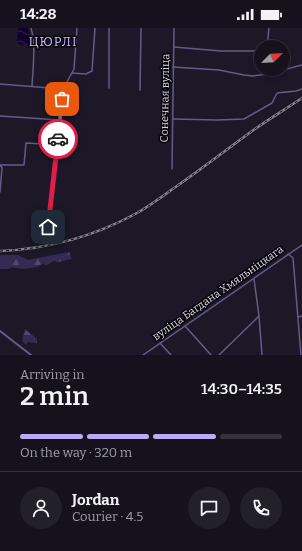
<!DOCTYPE html>
<html lang="en">
<head>
<meta charset="utf-8">
<style>
	body { margin:0; font-family:Bitter,serif; background:#22202b; color:#f1f3f6; height:100vh; display:flex; flex-direction:column; font-size:15px; white-space:nowrap }
	* { box-sizing:border-box; margin:0 }
	p { font-size:13px; color:#9d9ea4 }
	.icon { flex:none; width:22px; height:22px; fill:none; stroke:currentColor; stroke-width:2; stroke-linecap:round; stroke-linejoin:round }
	.map { position:relative; height:327px; overflow:hidden }
	.side { display:flex; flex-direction:column; background:#15121e; flex:1 }
	.side>* { flex:none }
	.needle { width:26px; rotate:66deg }
	.buttons { position:absolute; left:254px; top:12px; display:grid; gap:8px }
	.buttons a { display:grid; place-items:center; width:36px; height:36px; border-radius:50%; background:#15121e; box-shadow:0 2px 6px #0003,0 0 0 1px #34323c; font-size:20px }
	.pin { position:absolute; display:grid; place-items:center; width:34px; height:34px; color:#fff; margin:-17px; border-radius:8px; box-shadow:0 2px 6px #0006 }
	.courier { position:absolute; display:grid; place-items:center; width:40px; height:40px; margin:-20px; border:3px solid #e11d48; border-radius:50%; background:#fff; color:#222; box-shadow:0 1px 5px #0007 }
	.overview em { font-style:normal; font-weight:600 }
	.overview div { display:flex; flex-direction:column-reverse }
	.overview { display:flex; align-items:center; justify-content:space-between; height:68px; padding:0 20px }
	h1 { font-size:26px; font-weight:600; line-height:30px }
	.bar { display:grid; grid-template-columns:repeat(4,1fr); gap:6px 4px; align-content:center; height:48px; padding:0 20px }
	.bar i { height:5px; border-radius:3px; background:#34323c }
	.bar .active { background:#bcaaf6 }
	.bar p { grid-column:span 4 }
	.line { display:flex; align-items:center; gap:10px; padding:0 20px; border-top:1px solid #34323c }
	.line div { flex:1 }
	.round { display:grid; place-items:center; flex:none; width:42px; height:42px; border-radius:21px; background:#22202b }
	.status { display:flex; justify-content:space-between; align-items:center; height:28px; padding:0 20px; background:#15121e; direction:ltr }
	.status svg { height:11px; fill:currentColor }
	.map>svg:first-child { display:block }
</style>
</head>
<body>
<div class="status"><b>14:28</b><svg viewBox="0 0 49 12"><path d="M0 12V9h3v3zM5 12V6h3v6zM10 12V3h3v9zM15 12V0h3v12zM26 1h20v11H26zM47 4h2v5h-2z"/></svg></div>
<div class="map">
<svg width="302" height="327" viewBox="0 0 302 327">
	<defs>
		<pattern id="forest-firs" width="22" height="20" patternUnits="userSpaceOnUse"><rect width="22" height="20" fill="#352a51"/><path d="M5 1l3.5 6h-7zM16 11l3.5 6h-7z" fill="#52486a"/></pattern>
		<pattern id="water-waves" width="16" height="10" patternUnits="userSpaceOnUse"><rect width="16" height="10" fill="#11002d"/><path d="M0 5q4-4 8 0t8 0" fill="none" stroke="#33244b"/></pattern>
	</defs>
	<rect width="100%" height="100%" fill="#1c1828"/>
	<!-- forest -->
	<g fill="url(#forest-firs)">
		<path d="M69,224L72,231L58,234L54,233L47,237L42,236L37,239L23,241L12,239L8,241H0V227H18L28,232Z"/>
		<path d="M25,301L37,311V315L28,314L26,317L22,313Z"/>
	</g>
	<!-- water -->
	<path fill="url(#water-waves)" d="M18,0H28L31,11L28,15L21,17L17,14Z"/>
	<g fill="none" stroke-linecap="round" stroke-linejoin="round">
		<!-- minor -->
		<g stroke="#655b86" stroke-width="1.5">
			<path d="M31,0C36,18 33,39 32,58"/>
			<path d="M109,0V60"/>
			<path d="M174,19L221,23H261"/>
			<path d="M267,19L269,0"/>
			<path d="M173,39L219,42L244,47L253,48L268,46L302,37"/>
			<path d="M72,45L86,46L92,43L95,0"/>
			<path d="M0,56L63,61"/>
			<path d="M140,62L141,0"/>
			<path d="M0,88L60,92"/>
			<path d="M173,91L217,92L244,91L272,75L277,65L296,63L302,61"/>
			<path d="M0,137H24L26,115L58,117"/>
			<path d="M0,137L2,140L0,164"/>
			<path d="M172,141L174,0"/>
			<path d="M48,199L57,127L63,61L74,41L77,0"/>
			<path d="M288,226L293,230L301,327"/>
			<path d="M254,251L259,288L262,327"/>
			<path d="M298,289L302,288"/>
			<path d="M185,298L211,327"/>
			<path d="M160,315L171,327"/>
			<path d="M143,327L302,217"/>
			<path d="M219,327L259,288"/>
		</g>
		<!-- tertiary -->
		<path stroke="#655b86" stroke-width="2" d="M0,303L31,327"/>
		<!-- rail casing -->
		<g stroke="#878491" stroke-width="2.5">
			<path id="rail" d="M0,223C48,221 95,208 137,185C151,177 164,167 177,158C200,142 222,125 244,109C262,95 283,83 302,70"/>
		</g>
		<!-- rail -->
		<use href="#rail" stroke="#06050b" stroke-width="1" stroke-dasharray="3" stroke-linecap="butt"/>
	</g>
	<g fill="none" stroke-linecap="round" stroke-linejoin="round">
		<!-- done -->
		<path stroke="#9694a0" stroke-width="4" stroke-dasharray="0 7.2" d="M58,111L62,71"/>
		<!-- route -->
		<path stroke="#e11d48" stroke-width="5" d="M48,199L58,111"/>
	</g>
	<g text-anchor="middle" dominant-baseline="central" stroke-width="3" stroke-linejoin="round" paint-order="stroke">
		<!-- street labels -->
		<g font-size="11" fill="#d8d6e1" stroke="#06050b">
			<text transform="translate(165 70) rotate(-89)">Сонечная вуліца</text>
			<text transform="translate(218 265) rotate(-35)">вуліца Багдана Хмяльніцкага</text>
		</g>
		<!-- quarter labels -->
		<g font-size="13" letter-spacing="1" fill="#c7b7fe" stroke="#06050b">
			<text x="53" y="13">ЦЮРЛІ</text>
		</g>
	</g>
</svg>
<div class="buttons">
<a><svg class="needle" viewBox="-14 -14 28 28"><path d="M0-13l5 13h-10z" fill="#e53935"/><path d="M0 13l5-13h-10z" fill="#9d9ea4"/></svg></a>
</div>
<div class="pin" style="left:62px;top:71px;background:#ea580c"><svg class="icon" aria-label="bag" viewBox="0 0 24 24"><path d="M5 8h14l-1 12H6zM9 8a3 3 0 0 1 6 0"/></svg></div>
<div class="pin" style="left:48px;top:199px;background:#1f2937"><svg class="icon" aria-label="home" viewBox="0 0 24 24"><path d="M3 11l9-7 9 7M6 9v11h12V9"/></svg></div>
<div class="courier" style="left:58px;top:111px"><svg class="icon" aria-label="car" viewBox="0 0 24 24"><path d="M5 17H2v-5l4-1 3-4h7l3 4 3 1v5h-3M9 17h6M6 11h13"/><circle cx="7" cy="17" r="2"/><circle cx="17" cy="17" r="2"/></svg></div>
</div>
<section class="side">
<div class="overview"><div><h1>2 min</h1><p>Arriving in</p></div><em>14:30–14:35</em></div>
<div class="bar"><i class="active"></i><i class="active"></i><i class="active"></i><i></i><p>On the way · 320 m</p></div>
<div class="line" style="height:72px"><a class="round"><svg class="icon" aria-label="person" viewBox="0 0 24 24"><circle cx="12" cy="8" r="4"/><path d="M4 21q1-7 8-7t8 7"/></svg></a><div><b>Jordan</b><p>Courier · 4.5</p></div><a class="round"><svg class="icon" aria-label="chat" viewBox="0 0 24 24"><path d="M4 5h16v11H9l-5 4z"/></svg></a><a class="round"><svg class="icon" aria-label="phone" viewBox="0 0 24 24"><path d="M5 4h4l2 5-3 2q2 4 5 5l2-3 5 2v4C11 20 4 13 5 4z"/></svg></a></div>
</section>
</body>
</html>
